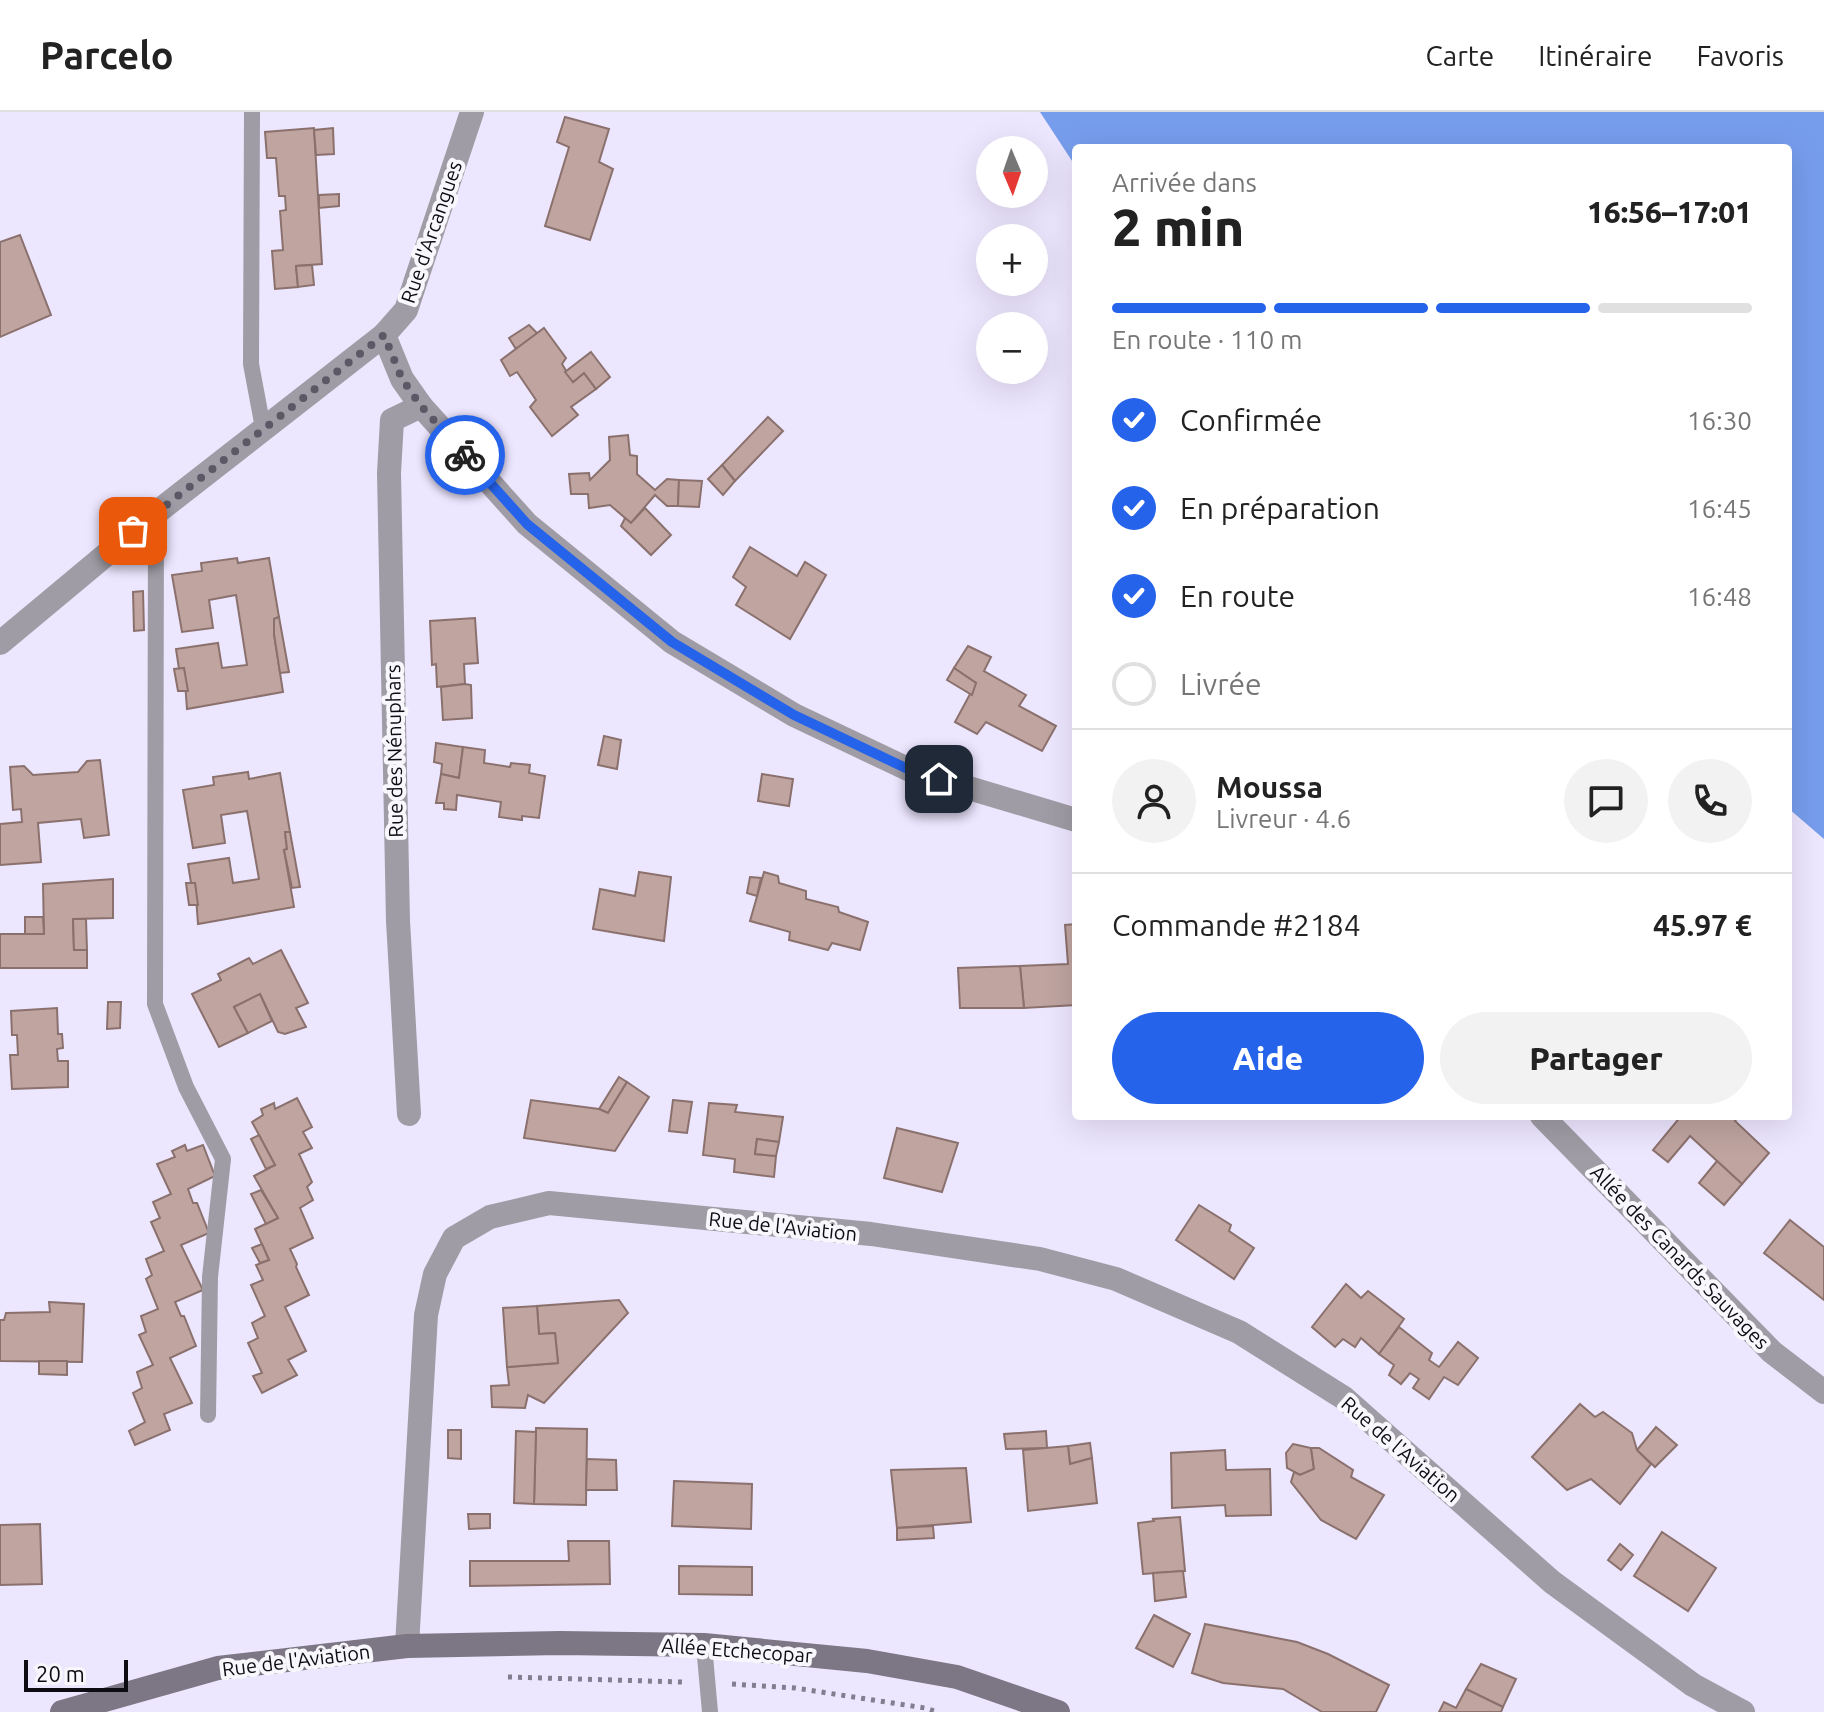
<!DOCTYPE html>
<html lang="fr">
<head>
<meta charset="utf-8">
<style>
	body { margin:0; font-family:Ubuntu,sans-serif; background:#f2f2f2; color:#222; height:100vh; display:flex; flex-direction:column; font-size:30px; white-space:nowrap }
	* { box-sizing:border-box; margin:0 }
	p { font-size:26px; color:#767676 }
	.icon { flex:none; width:44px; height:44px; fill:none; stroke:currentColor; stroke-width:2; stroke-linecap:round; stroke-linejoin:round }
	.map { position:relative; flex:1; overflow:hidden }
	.sheet { position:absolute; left:1072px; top:32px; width:720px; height:976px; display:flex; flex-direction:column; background:#fff; border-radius:8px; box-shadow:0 8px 32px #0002 }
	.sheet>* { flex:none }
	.needle { width:52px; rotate:178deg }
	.controls { position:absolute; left:976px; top:24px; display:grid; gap:16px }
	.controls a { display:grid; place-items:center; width:72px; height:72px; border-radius:50%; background:#fff; box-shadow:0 8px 32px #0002; font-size:40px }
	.scale { position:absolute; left:24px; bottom:20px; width:104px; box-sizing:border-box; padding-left:8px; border:4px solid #0e0c13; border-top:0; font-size:22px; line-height:28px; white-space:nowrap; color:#0e0c13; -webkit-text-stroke:6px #f8f7fc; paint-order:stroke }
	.pin { position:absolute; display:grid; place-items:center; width:68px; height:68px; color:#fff; margin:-34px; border-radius:16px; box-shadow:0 4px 12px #0006 }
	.courier { position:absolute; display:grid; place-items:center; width:80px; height:80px; margin:-40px; border:6px solid #2563eb; border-radius:50%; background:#fff; color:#222; box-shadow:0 2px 10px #0007 }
	.summary em { font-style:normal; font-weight:800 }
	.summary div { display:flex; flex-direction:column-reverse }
	.summary { display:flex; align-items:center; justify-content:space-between; height:136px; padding:0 40px }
	h1 { font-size:52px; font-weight:800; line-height:60px }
	.bar { display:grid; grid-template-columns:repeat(4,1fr); gap:12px 8px; align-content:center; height:96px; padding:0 40px }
	.bar i { height:10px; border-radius:6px; background:#e0e0e0 }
	.bar .selected { background:#2563eb }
	.bar p { grid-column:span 4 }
	.line { display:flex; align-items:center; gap:20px; padding:0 40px; border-top:2px solid #e0e0e0 }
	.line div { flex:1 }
	.round { display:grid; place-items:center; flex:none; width:84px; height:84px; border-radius:42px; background:#f2f2f2 }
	ol { padding:0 40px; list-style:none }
	li { display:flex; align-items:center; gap:24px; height:88px }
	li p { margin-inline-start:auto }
	li .icon { padding:8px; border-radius:50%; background:#2563eb; color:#fff; stroke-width:4 }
	li:last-child { color:#767676 }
	li i { width:44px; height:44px; border:4px solid #e0e0e0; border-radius:50% }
	.action { display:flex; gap:16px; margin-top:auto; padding:16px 40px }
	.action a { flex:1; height:92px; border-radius:48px; background:#2563eb; color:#fff; font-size:32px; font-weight:800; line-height:92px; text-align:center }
	.action a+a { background:#f2f2f2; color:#222 }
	header { display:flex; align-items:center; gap:48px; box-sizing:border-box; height:112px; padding:0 40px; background:#fff; border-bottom:2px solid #e0e0e0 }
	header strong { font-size:38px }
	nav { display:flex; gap:44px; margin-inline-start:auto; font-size:28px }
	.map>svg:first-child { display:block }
</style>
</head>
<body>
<header>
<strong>Parcelo</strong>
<nav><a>Carte</a><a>Itinéraire</a><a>Favoris</a></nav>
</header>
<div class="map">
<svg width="1824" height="1600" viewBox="0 0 1824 1600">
	<rect width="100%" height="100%" fill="#ede6ff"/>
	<!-- water -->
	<path fill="#769dec" d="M1040,0H1824V727L1788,696V36H1076V55Z"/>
	<!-- building -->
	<g fill="#bfa4a0" stroke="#8b716d" stroke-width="2">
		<path d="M565,5L609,17L599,50L613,57L590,128L545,114L569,35L557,30Z"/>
		<path d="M314,16L322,152L296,154L298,175L275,177L272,139L283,138L280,99L286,98L285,84H279L276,46H267L265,20Z"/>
		<path d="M333,16L334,42L316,43L314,18Z"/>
		<path d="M339,82V94L319,96V83Z"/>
		<path d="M20,123L51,203L0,225V130Z"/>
		<path d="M312,153L314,173L298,175L296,154Z"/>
		<path d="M529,213L538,222L516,237L509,226Z"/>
		<path d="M544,216L566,246L562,252L573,270L584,261L596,277L571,295L578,303L552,324L530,295L536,288L517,260L510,264L501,248Z"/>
		<path d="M591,240L610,265L596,277L584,261L573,270L565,260Z"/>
		<path d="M768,305L783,319L735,369L722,353Z"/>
		<path d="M628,323L630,343L637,344V362L655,378L667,367L679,368L678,394H667L655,383L631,411L610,393L589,396L588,382H571L569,362L589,361L590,368L610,348L609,325Z"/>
		<path d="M722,353L735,369L723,383L708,367Z"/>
		<path d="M679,368L702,369L699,395L678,394Z"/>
		<path d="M645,396L671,423L651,443L621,414L625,406L631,411Z"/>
		<path d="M750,435L797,464L805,450L826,463L790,527L736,493L746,475L733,465Z"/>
		<path d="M237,446L238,451L269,446L279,505L274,507V522L283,580L187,597L184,556L179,557L176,537L218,531L222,556L247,553L236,483L209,488L213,516L182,520L172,463L202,459L201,451Z"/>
		<path d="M143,479L144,518L134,519L133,480Z"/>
		<path d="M279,505L289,560L280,561L274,522V507Z"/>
		<path d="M475,506L478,551L464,552L465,572L437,575L436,552L432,553L430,509Z"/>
		<path d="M968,534L991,545L984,559L1026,583L1019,594L1056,614L1042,639L986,610L977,622L955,610L976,571L954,556Z"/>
		<path d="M184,556L188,579H178L174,557Z"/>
		<path d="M954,556L976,571L972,583L947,568Z"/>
		<path d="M465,572L471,573L472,606L443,608L441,575Z"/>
		<path d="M604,624L621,628L617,657L598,653Z"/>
		<path d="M436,631L463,635L459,666L441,662L442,652L434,650Z"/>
		<path d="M463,635L485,638L484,651L510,655L511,651L530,653L529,661L545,664L539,706L522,704V708L499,705L501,690L457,683L456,698L444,697V691H436L441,662L459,666Z"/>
		<path d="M100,648L109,723L84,726L81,707L38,711L41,750L0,753V712L22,710L21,697L13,698L10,655L24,654L33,663L78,660L87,649Z"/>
		<path d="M248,660L249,667L280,661L290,720H285L287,737L284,738L294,795L198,812L195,771H191L188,752L229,746L233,771L259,767L247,699L221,703L225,731L193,736L183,678L214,673L213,665Z"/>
		<path d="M762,662L793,667L789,694L758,689Z"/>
		<path d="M285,720H290L300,775L292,776L284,738L287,737Z"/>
		<path d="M639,760L671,765L664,829L593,817L600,777L635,784Z"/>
		<path d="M764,760L778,764L779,771L806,779V787L838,795L839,800L868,810L860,838L832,831L828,838L789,828L790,820L750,809Z"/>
		<path d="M750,765L761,766L757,784L747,781Z"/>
		<path d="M113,767V806L73,807L74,838H87V856H0V822H44L43,772Z"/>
		<path d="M186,771H195L198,793H189Z"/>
		<path d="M25,805H43L44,822H25Z"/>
		<path d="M73,807H86L87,838H74Z"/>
		<path d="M1076,812V893L1024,896L1020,854L1068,852L1065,813Z"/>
		<path d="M281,838L308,891L296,896L306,915L285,922L278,920L260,882L234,895L248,921L219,935L192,882L221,868L218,862L249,846L253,852Z"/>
		<path d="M1020,854L1024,896H960L958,856Z"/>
		<path d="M260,882L272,909L248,921L234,895Z"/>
		<path d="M108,890H121L120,916L107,917Z"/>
		<path d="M57,896L58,922H62L63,936L57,937L58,949H68V975L12,977L10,943H18L17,923H12L11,899Z"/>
		<path d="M619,965L627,970L608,1001L599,997Z"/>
		<path d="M627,970L649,985L615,1039L524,1026L531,988L599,997L608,1001Z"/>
		<path d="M297,986L312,1015L303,1020L312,1036L299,1042L312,1070L307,1075L313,1088L300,1096L313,1126L290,1137L297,1152L296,1155L309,1183L285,1195L306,1239L288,1248L297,1263L262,1281L253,1264L262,1261L248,1231L258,1226L252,1211L265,1204L251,1173L263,1168L256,1153L269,1148L255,1117L278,1106L254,1064L275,1053L252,1010L263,1003L261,997L274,991L275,997Z"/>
		<path d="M673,988L692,990L687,1021L669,1019Z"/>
		<path d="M709,991L737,993L735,1000L783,1005L779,1030L757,1027L755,1042L776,1044L774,1065L734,1060L735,1047L703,1043Z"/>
		<path d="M1681,1004H1739L1735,1009L1769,1041L1742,1072L1690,1024L1668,1050L1653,1038Z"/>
		<path d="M897,1016L958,1031L942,1080L884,1066Z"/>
		<path d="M259,1023L275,1053L266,1057L251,1027Z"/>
		<path d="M757,1027L779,1030L776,1044L755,1042Z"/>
		<path d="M185,1033L187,1039L203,1033L215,1064L188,1077L193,1091H197L209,1121L181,1133L203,1178L175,1190L181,1204H184L196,1234L170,1246L192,1291L164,1302L170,1318L135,1333L129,1319L145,1310L133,1281L142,1276L137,1260L153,1253L139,1223L146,1220L141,1204L158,1197L146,1167L152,1163L146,1147L164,1139L151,1110L160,1106L153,1090L171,1082L157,1052L175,1045L172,1039Z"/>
		<path d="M1717,1049L1742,1072L1724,1093L1699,1071Z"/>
		<path d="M261,1078L278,1106L266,1112L251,1082Z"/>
		<path d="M1199,1093L1231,1113L1229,1119L1254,1136L1234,1167L1176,1128Z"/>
		<path d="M1790,1108L1824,1135V1188L1764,1141Z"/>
		<path d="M262,1132L269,1148L260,1151L252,1136Z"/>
		<path d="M1346,1172L1361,1186L1368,1179L1404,1207L1379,1242L1361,1226L1355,1235L1343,1227L1335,1235L1312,1215Z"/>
		<path d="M619,1188L628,1201L544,1291L528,1283L525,1296L492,1295L491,1274L509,1273L507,1255L558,1251L555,1221L539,1222L537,1194Z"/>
		<path d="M49,1190L84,1192L82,1250L0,1249V1208H4L6,1201L50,1200Z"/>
		<path d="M537,1194L539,1222L555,1221L558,1251L507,1255L503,1196Z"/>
		<path d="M1399,1215L1432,1241L1429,1248L1439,1255L1458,1230L1478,1246L1458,1273L1444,1265L1429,1287L1413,1276L1419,1267L1410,1261L1401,1272L1389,1263L1394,1253L1379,1242Z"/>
		<path d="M39,1249H67V1263L39,1262Z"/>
		<path d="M1580,1292L1595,1305L1603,1300L1632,1321L1637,1338L1651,1352L1620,1392L1591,1367L1567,1378L1532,1345Z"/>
		<path d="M1656,1315L1677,1333L1655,1355L1637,1338Z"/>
		<path d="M536,1316L587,1317L586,1393L534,1392Z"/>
		<path d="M448,1318H461V1347L448,1346Z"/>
		<path d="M516,1319L536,1320L534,1392L514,1391Z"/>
		<path d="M1046,1319L1047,1336L1006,1337L1004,1322Z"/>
		<path d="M1090,1331L1092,1346L1070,1352L1068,1334Z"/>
		<path d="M1293,1332L1311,1336L1314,1357L1300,1363L1287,1356L1286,1341Z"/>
		<path d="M1068,1334L1070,1352L1092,1346L1097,1391L1028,1399L1023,1338Z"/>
		<path d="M1311,1336H1319L1353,1358L1351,1365L1384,1383L1356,1427L1321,1408L1291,1370L1294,1360L1300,1363L1314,1357Z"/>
		<path d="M1225,1338L1226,1358L1270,1357L1271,1403L1226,1404L1225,1393L1172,1396L1171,1341Z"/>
		<path d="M587,1347L616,1348L617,1378H586Z"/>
		<path d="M966,1356L971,1410L897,1416L891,1358Z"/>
		<path d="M674,1369L752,1372L751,1417L672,1414Z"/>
		<path d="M468,1402H490V1416L469,1417Z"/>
		<path d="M1180,1405L1185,1459L1143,1462L1138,1411L1154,1409L1153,1407Z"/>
		<path d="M40,1412L42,1472L0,1473V1413Z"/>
		<path d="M933,1414L934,1426L897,1428V1416Z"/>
		<path d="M1662,1420L1716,1456L1688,1499L1634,1464Z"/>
		<path d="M568,1429H609L610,1472L470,1474V1449H569Z"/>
		<path d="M1620,1432L1633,1443L1621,1458L1608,1448Z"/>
		<path d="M679,1454L752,1455V1483L679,1482Z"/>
		<path d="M1183,1459L1186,1485L1155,1489L1153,1461Z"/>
		<path d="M1154,1503L1190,1522L1173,1555L1136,1536Z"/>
		<path d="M1205,1512L1297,1530L1328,1542L1389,1573L1376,1600H1322L1283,1577L1223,1571L1192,1561Z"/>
		<path d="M1481,1552L1516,1567L1503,1595L1466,1577Z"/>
		<path d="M1466,1577L1503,1595L1501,1600H1439L1444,1590L1456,1596Z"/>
	</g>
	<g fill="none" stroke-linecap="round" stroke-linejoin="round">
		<!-- path -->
		<g stroke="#837e8f" stroke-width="5" stroke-dasharray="4 6" stroke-linecap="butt">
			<path d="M508,1565L682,1570"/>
			<path d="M732,1572L795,1576L925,1596L937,1600"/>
		</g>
		<!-- lane -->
		<g stroke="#a09ca5" stroke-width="16">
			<path d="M252,0L251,252L263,316"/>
			<path d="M156,401L155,892L186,975L223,1047L210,1165L208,1303"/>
			<path d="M704,1533L710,1600"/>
		</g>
		<!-- street -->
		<g stroke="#a09ca5" stroke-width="24">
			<path d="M384,223L402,267L421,294L527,412L672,530L794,603L912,659L1076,708"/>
			<path d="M0,531L156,401L384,223L406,198L472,0"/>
			<path d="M409,1002L398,809L389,361L392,308L421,294"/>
			<path d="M1542,1004L1772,1240L1824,1280"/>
			<path d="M407,1534L426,1203L435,1162L454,1126L490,1105L549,1091L871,1122L1040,1147L1116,1167L1239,1220L1344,1286L1552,1470L1693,1573L1743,1600"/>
		</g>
		<!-- secondary -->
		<path stroke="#7d7684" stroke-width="24" d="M62,1600L218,1556L407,1534L560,1531L704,1533L867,1549L957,1565L1058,1600"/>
	</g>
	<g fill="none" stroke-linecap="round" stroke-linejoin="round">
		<!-- done -->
		<path stroke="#5c5866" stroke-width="8" stroke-dasharray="0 14.4" d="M133,419L384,223L402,267L421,294L465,343"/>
		<!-- route -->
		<path stroke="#2563eb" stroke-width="10" d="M465,343L527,412L672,530L794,603L912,659L939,667"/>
	</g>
	<g text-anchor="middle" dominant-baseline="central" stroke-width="8" stroke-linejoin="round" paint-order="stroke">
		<!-- street labels -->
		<g font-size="20" fill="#0e0c13" stroke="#f8f7fc">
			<text transform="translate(431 120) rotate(-71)">Rue d'Arcangues</text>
			<text transform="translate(394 639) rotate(-91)">Rue des Nénuphars</text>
			<text transform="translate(783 1114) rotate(6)">Rue de l'Aviation</text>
			<text transform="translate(1680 1145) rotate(46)">Allée des Canards Sauvages</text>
			<text transform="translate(1401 1337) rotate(41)">Rue de l'Aviation</text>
			<text transform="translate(737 1538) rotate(4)">Allée Etchecopar</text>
			<text transform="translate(296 1548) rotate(-7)">Rue de l'Aviation</text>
		</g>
	</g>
</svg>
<div class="controls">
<a><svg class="needle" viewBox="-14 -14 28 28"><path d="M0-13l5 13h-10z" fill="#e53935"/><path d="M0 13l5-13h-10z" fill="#767676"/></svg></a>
<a>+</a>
<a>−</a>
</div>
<div class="scale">20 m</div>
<div class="pin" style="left:133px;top:419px;background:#ea580c"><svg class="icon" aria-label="bag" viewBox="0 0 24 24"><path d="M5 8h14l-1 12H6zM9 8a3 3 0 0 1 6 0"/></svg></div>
<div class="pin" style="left:939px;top:667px;background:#1f2937"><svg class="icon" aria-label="home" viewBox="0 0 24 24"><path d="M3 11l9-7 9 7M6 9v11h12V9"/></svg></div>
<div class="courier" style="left:465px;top:343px"><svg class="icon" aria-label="bike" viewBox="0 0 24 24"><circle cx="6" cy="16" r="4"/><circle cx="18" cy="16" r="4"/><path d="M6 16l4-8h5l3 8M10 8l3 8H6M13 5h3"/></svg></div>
<section class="sheet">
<div class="summary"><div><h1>2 min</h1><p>Arrivée dans</p></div><em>16:56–17:01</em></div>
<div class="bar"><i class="selected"></i><i class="selected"></i><i class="selected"></i><i></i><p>En route · 110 m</p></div>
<ol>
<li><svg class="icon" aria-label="check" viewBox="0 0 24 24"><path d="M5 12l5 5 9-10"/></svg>Confirmée<p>16:30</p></li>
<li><svg class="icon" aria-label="check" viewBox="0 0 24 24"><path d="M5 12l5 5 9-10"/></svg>En préparation<p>16:45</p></li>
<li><svg class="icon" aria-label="check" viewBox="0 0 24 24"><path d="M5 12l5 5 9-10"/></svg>En route<p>16:48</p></li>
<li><i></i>Livrée</li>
</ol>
<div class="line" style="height:144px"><a class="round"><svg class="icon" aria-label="person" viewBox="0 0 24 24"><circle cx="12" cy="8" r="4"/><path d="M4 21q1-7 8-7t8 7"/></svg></a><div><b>Moussa</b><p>Livreur · 4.6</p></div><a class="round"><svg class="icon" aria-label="chat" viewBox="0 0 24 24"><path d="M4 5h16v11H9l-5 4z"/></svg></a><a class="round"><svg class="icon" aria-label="phone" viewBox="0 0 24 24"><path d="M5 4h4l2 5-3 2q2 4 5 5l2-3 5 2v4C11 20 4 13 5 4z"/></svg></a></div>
<div class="line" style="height:104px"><div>Commande #2184</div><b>45.97 €</b></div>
<div class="action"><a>Aide</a><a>Partager</a></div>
</section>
</div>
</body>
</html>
